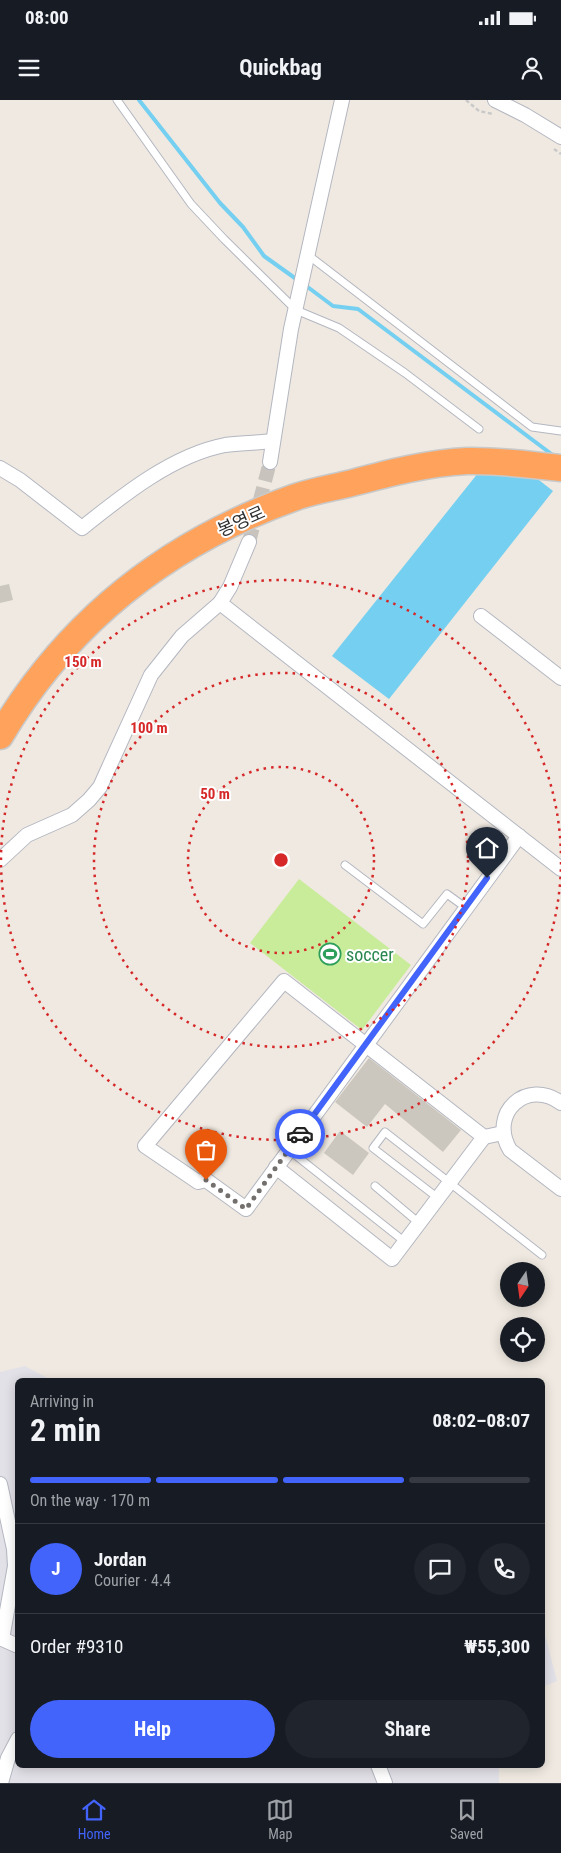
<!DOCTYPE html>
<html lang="en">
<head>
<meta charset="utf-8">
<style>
	body { margin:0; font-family:"Roboto Condensed","Noto Sans KR",sans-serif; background:#20242c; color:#f1f3f6; height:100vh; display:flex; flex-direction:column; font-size:19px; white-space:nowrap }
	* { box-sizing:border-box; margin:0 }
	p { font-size:16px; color:#9ea1a6 }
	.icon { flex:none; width:28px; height:28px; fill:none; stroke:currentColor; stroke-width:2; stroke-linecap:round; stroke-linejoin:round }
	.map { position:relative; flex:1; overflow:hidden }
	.drawer { position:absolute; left:15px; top:1278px; width:530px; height:390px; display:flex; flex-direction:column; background:#171b24; border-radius:8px; box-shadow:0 2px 12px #0003 }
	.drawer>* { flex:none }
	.needle { width:32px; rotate:193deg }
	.fabs { position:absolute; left:500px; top:1162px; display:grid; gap:10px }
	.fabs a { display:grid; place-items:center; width:45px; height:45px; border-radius:50%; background:#171b24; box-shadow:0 2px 12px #0003; font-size:25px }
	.pin { position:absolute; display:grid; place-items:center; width:42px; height:42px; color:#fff; margin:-51px -21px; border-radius:50% 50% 50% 0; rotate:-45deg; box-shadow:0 0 5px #0007 }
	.pin .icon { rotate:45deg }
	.courier { position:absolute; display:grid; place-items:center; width:50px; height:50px; margin:-25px; border:4px solid #4264fb; border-radius:50%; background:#fff; color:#222; box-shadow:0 1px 6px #0007 }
	.summary em { font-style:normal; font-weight:700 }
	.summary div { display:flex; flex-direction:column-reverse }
	.summary { display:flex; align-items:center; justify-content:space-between; height:85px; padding:0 15px }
	h1 { font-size:32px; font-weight:700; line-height:38px }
	.bar { display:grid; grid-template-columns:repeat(4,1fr); gap:8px 5px; align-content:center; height:60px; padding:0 15px }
	.bar i { height:6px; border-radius:4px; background:#363941 }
	.bar .selected { background:#4264fb }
	.bar p { grid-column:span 4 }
	.line { display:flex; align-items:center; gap:12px; padding:0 15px; border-top:1px solid #363941 }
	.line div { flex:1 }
	.round { display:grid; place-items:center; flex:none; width:52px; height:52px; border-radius:26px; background:#20242c }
	.action { display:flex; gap:10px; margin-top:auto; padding:10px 15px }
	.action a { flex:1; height:58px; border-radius:30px; background:#4264fb; color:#fff; font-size:20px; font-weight:700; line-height:58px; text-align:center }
	.action a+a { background:#20242c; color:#f1f3f6 }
	.status { display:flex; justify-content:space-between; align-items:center; height:35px; padding:0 25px; background:#171b24; direction:ltr }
	.status svg { height:14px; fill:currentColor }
	header { display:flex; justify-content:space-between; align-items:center; height:65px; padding:0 15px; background:#171b24; font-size:22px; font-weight:700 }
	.tabs { display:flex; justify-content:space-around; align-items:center; height:70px; border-top:1px solid #363941; background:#171b24; font-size:14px; color:#9ea1a6 }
	.tabs a { display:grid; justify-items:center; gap:2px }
	.tabs .selected { color:#4264fb }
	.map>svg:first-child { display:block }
</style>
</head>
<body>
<div class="status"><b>08:00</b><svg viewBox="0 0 49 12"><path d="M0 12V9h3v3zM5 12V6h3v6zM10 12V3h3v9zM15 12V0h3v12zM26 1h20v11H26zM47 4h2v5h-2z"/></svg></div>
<header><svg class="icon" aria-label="menu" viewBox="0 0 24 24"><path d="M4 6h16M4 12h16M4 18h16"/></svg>Quickbag<svg class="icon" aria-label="person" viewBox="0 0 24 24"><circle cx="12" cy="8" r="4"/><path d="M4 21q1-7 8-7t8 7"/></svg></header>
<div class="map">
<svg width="561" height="1683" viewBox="0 0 561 1683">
	<rect width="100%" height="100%" fill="#efe9e1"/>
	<!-- industrial -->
	<g fill="#e3e1e8">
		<path d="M25,1266L51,1280H18V1665H499V1683H0V1272Z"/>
		<path d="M543,1527L557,1581L543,1587H542Z"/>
	</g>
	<!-- pitch -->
	<path fill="#c9ec9a" d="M299,779L411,865L362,930L250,843Z"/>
	<!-- water -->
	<path fill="#75cff0" d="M498,348L553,391L389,599L332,556Z"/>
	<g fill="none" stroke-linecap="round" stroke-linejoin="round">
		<!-- stream -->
		<g stroke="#75cff0" stroke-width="4">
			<path d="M139,0L220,103L243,127L264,156L299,181"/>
			<path d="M305,185L333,206L358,209L554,356"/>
		</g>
	</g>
	<!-- building -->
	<g fill="#cbc7bf">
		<path d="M9,484L13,500L0,503V486Z"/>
		<path d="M369,958L461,1030L443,1052L385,1004L367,1027L335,1002Z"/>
		<path d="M340,1031L369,1053L353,1075L324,1053Z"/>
	</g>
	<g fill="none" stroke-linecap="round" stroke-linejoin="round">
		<!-- street-tunnel -->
		<path stroke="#c8c4bd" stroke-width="14" stroke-dasharray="14 7" stroke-linecap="butt" d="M249,442L270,362"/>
		<!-- lane casing -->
		<g stroke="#b4b7c1" stroke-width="9">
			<g id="lane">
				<path d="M117,0L191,104L224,139L296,210L339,228L405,273L479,329"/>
				<path d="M308,155L532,327L561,331"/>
				<path d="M345,765L423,824L447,794L465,807"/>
				<path d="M289,1050L405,1142"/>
				<path d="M375,1086L419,1123"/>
				<path d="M438,1098L373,1048L385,1032L542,1155"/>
			</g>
		</g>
		<!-- street casing -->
		<g stroke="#b4b7c1" stroke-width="16">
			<g id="street">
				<path d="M495,0L525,15L561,37"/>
				<path d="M270,362L291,229L342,0"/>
				<path d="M0,368L20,380L82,428C123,395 173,355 225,345C240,343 257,343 272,341"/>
				<path d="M220,503L561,769"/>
				<path d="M481,516L561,578"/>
				<path d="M0,760L27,735L72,715L89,700L100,687L109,667L151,575L182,536L220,503L230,487L249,442"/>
				<path d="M561,1003C527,978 488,1013 510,1050L561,1089"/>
				<path d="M503,1033L484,1037L284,881L145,1046L198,1082L206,1080L246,1109L519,736"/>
				<path d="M276,1067L392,1159L484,1037"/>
				<path d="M0,1384L14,1449L15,1466L2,1539"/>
				<path d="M0,1538L18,1546"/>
				<path d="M378,1665L385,1683"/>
				<path d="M1,1683L8,1658L18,1639"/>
			</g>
		</g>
		<!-- highway casing -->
		<g stroke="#c9c9c9" stroke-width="29">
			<path id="highway" d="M0,636C68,521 168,443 293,398C312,391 332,388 352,383C389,373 428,363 467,361C498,360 530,365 561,368"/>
		</g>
		<!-- path -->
		<g stroke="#c9c9c9" stroke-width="2.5" stroke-dasharray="4 2.5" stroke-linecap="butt">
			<path d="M466,0L479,11L493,14"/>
			<path d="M554,49L561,54"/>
		</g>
		<!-- lane -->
		<use href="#lane" stroke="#fff" stroke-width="7"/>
		<!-- street -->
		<use href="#street" stroke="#fff" stroke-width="14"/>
		<!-- highway -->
		<use href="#highway" stroke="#ffa35c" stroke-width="26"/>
	</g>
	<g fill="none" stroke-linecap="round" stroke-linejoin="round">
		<!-- done -->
		<path stroke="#726f6d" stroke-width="5" stroke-dasharray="0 9" d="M206,1080L246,1109L300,1034"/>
		<!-- route -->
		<path stroke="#4264fb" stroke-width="6" d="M300,1034L487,778"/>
	</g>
	<!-- distance rings -->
	<g fill="none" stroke="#d62828" stroke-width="2.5" stroke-dasharray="2.5 5">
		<circle cx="281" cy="760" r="93"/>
		<circle cx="281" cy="760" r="187"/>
		<path d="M561 762A280 280 0 1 1 561 758"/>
	</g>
	<!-- icons -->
	<defs>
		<g id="stadium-ring" transform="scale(1.125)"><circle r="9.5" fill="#fff" stroke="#2e9e5b" stroke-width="1.5"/><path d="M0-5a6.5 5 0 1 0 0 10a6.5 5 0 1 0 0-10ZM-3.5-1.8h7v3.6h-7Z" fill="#2e9e5b"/></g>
	</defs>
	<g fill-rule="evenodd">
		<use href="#stadium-ring" x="330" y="854"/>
	</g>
	<g text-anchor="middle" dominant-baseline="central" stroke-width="4" stroke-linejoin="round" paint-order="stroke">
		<!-- street labels -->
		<g font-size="18" fill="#2e2e2e" stroke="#fff">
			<text transform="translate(241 421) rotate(-24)">봉영로</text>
		</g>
		<!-- leisure labels -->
		<g font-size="18" fill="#27864d" stroke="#fff" text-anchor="start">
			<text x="346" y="854">soccer</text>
		</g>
	</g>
	<circle cx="281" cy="760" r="8" fill="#d62828" stroke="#fff" stroke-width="2.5"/>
	<g font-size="15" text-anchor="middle" font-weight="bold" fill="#d62828" stroke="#fff" stroke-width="4" stroke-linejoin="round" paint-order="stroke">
		<text x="83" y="567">150 m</text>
		<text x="149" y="633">100 m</text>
		<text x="215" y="699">50 m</text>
	</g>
</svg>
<div class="fabs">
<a><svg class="needle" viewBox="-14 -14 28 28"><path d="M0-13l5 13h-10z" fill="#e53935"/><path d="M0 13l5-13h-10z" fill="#9ea1a6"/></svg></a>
<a><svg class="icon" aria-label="locate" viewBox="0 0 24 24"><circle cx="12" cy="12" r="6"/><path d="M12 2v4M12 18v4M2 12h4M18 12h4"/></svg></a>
</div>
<div class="pin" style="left:206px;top:1080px;background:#ea580c"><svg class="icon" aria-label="bag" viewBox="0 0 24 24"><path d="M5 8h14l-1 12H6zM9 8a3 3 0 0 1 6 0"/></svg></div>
<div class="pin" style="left:487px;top:778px;background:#1f2937"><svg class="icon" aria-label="home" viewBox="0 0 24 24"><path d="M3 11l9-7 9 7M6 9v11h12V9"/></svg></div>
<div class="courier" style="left:300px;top:1034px"><svg class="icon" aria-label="car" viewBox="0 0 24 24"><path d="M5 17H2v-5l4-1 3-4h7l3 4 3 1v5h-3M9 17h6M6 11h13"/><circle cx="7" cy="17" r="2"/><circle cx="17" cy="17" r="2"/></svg></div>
<section class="drawer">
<div class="summary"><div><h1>2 min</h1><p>Arriving in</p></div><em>08:02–08:07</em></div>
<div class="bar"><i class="selected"></i><i class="selected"></i><i class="selected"></i><i></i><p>On the way · 170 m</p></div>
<div class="line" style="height:90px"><b class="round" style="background:#4264fb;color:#fff">J</b><div><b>Jordan</b><p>Courier · 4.4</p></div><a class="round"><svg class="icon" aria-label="chat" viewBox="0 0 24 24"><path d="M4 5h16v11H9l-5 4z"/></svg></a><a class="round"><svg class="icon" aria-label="phone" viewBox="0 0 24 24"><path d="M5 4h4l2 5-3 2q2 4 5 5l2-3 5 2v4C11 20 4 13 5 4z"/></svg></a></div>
<div class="line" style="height:65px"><div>Order #9310</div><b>₩55,300</b></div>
<div class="action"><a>Help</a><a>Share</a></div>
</section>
</div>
<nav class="tabs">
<a class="selected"><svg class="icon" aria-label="home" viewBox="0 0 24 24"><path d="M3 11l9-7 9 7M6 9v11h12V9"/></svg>Home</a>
<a><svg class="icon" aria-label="map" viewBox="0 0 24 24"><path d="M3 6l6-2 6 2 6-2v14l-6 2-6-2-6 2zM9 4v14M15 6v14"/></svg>Map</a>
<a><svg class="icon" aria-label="saved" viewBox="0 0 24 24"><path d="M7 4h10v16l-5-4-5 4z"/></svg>Saved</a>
</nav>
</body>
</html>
